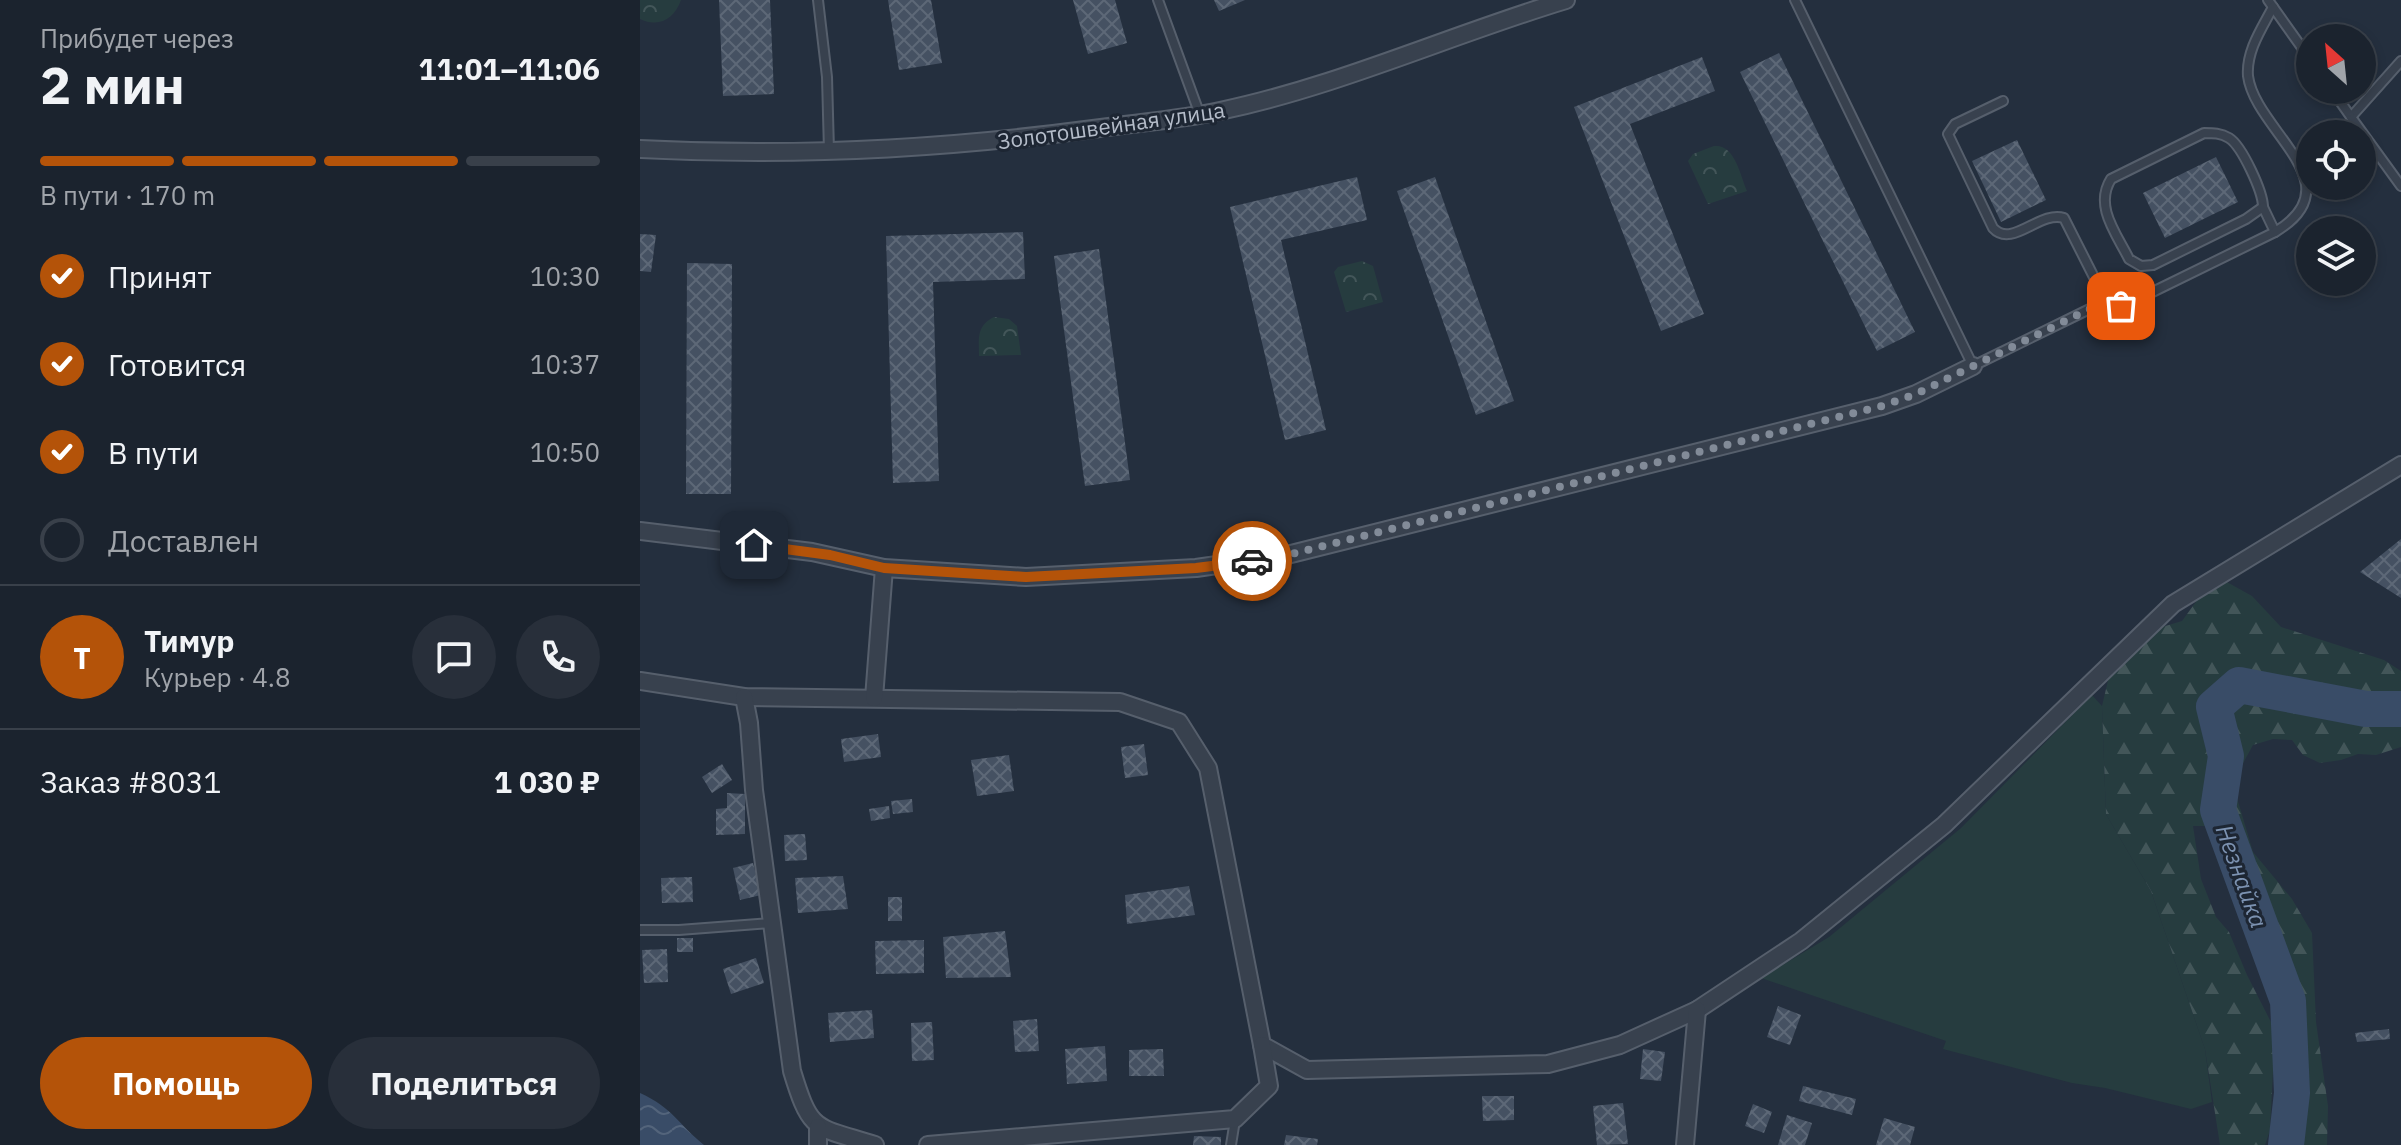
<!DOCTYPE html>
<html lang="ru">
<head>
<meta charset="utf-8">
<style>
	body { margin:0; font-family:"IBM Plex Sans",sans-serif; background:#282f3a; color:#f1f3f6; height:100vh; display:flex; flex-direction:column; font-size:30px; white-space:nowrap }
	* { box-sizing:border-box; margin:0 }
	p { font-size:26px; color:#a0a4aa }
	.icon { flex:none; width:44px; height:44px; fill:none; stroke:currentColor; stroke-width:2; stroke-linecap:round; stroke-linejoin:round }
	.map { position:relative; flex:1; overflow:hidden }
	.side { display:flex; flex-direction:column; background:#1b232e; width:640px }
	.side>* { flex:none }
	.needle { width:52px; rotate:333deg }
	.tools { position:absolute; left:1656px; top:24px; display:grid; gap:16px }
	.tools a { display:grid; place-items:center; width:80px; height:80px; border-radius:50%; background:#1b232e; box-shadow:0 4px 12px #0003,0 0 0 2px #39404a; font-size:40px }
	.pin { position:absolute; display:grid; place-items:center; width:68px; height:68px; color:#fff; margin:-34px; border-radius:16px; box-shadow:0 4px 12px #0006 }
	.courier { position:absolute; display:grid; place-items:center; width:80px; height:80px; margin:-40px; border:6px solid #b45309; border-radius:50%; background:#fff; color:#222; box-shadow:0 2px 10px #0007 }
	.summary em { font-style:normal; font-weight:700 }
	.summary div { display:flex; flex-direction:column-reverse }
	.summary { display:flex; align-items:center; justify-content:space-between; height:136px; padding:0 40px }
	h1 { font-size:52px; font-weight:700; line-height:60px }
	.bar { display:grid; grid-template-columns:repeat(4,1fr); gap:12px 8px; align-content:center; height:96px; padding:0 40px }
	.bar i { height:10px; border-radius:6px; background:#39404a }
	.bar .current { background:#b45309 }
	.bar p { grid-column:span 4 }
	.line { display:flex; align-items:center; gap:20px; padding:0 40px; border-top:2px solid #39404a }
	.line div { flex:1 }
	.round { display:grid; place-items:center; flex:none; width:84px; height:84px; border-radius:42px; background:#282f3a }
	ol { padding:0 40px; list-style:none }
	li { display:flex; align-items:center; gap:24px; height:88px }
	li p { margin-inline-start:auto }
	li .icon { padding:8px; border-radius:50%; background:#b45309; color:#fff; stroke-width:4 }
	li:last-child { color:#a0a4aa }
	li i { width:44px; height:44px; border:4px solid #39404a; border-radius:50% }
	.button { display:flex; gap:16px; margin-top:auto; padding:16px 40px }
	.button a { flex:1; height:92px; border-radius:48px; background:#b45309; color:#fff; font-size:32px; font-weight:700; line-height:92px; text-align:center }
	.button a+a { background:#282f3a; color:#f1f3f6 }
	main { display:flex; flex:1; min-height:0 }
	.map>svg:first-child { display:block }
</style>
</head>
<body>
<main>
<section class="side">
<div class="summary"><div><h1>2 мин</h1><p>Прибудет через</p></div><em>11:01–11:06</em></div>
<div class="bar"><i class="current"></i><i class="current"></i><i class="current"></i><i></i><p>В пути · 170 m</p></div>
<ol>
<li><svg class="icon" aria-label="check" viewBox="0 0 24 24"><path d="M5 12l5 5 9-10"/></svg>Принят<p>10:30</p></li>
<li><svg class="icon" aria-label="check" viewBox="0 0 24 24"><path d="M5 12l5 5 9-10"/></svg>Готовится<p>10:37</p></li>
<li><svg class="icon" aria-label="check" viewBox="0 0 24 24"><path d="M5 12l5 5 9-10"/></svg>В пути<p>10:50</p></li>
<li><i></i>Доставлен</li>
</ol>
<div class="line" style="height:144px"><b class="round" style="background:#b45309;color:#fff">Т</b><div><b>Тимур</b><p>Курьер · 4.8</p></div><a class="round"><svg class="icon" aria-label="chat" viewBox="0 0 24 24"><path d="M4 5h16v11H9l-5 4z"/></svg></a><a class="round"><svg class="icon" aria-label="phone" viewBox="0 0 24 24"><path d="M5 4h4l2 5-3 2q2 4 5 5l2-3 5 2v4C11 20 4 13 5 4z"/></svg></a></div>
<div class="line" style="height:104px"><div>Заказ #8031</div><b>1 030 ₽</b></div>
<div class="button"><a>Помощь</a><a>Поделиться</a></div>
</section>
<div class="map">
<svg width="1761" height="1145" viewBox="0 0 1761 1145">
	<defs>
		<pattern id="forest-firs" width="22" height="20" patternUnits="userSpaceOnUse" patternTransform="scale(2)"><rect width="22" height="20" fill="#263c3f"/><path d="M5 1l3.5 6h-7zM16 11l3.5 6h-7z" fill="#435659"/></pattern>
		<pattern id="park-crowns" width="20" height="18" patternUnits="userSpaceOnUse" patternTransform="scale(2)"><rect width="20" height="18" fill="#263c3f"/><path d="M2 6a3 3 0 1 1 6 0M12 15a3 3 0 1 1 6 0" fill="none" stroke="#435659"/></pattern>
		<pattern id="water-waves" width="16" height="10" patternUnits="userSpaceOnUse" patternTransform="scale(2)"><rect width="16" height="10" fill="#394c67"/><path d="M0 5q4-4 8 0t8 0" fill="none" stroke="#53647b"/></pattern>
		<pattern id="building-cross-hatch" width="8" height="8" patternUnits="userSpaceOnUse" patternTransform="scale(2)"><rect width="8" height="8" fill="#455162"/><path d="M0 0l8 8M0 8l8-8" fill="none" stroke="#5d6877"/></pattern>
	</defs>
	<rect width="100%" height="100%" fill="#242f3e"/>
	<!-- green -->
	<path fill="#263c3f" d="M1452,695L1462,706L1466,814L1511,891L1565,1049L1572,1102L1551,1109L1465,1088L1432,1083L1303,1049L1306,1041L1121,978L1189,937L1321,828Z"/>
	<!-- forest -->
	<path fill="url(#forest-firs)" d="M1585,581L1612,596L1641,627L1744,660L1761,671V747L1736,755L1718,754L1701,760L1680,763L1663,755L1652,740L1633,739L1613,745L1595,778L1597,798L1613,852L1652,899L1672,933L1676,1022L1688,1106L1687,1145H1640L1652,1049L1636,1001L1637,959L1595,889L1570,826H1553L1561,879L1576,917L1589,932L1607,975L1635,1030L1630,1130L1625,1145H1580L1565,1049L1511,891L1466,814L1462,706L1470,672L1487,644L1508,642L1522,627L1542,621L1566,588Z"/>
	<!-- park -->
	<g fill="url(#park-crowns)">
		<path d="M0,0H41C34,19 19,28 0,19Z"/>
		<path d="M1074,146C1095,144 1100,175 1107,191L1068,204L1048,161L1053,154Z"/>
		<path d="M722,261L733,266L743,302L706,312L694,272L698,267Z"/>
		<path d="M354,317L369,319L377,326L381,355L339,356C339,339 336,326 354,317Z"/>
	</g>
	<!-- water -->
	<path fill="url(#water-waves)" d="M0,1093C33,1108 38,1124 64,1145H0Z"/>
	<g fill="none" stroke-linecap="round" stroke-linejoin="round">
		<!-- river -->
		<path stroke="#394c67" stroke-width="36" d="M1646,1145L1652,1093L1648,1001L1578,810L1586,756L1574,707L1599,685L1726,709H1761"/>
	</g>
	<!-- building -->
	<g fill="url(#building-cross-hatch)">
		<path d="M79,0H130L134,94L83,96Z"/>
		<path d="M248,0H291L302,63L259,70Z"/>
		<path d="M433,0H475L487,43L448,54Z"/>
		<path d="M574,0H605L579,11Z"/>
		<path d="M1139,53L1275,332L1237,351L1100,72Z"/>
		<path d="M1062,57L1075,91L990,124L1064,314L1021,331L934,107Z"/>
		<path d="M1377,140L1406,200L1361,222L1332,161Z"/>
		<path d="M1576,157L1598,202L1525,238L1503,193Z"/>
		<path d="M717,177L727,220L641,240L686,430L645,440L590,207Z"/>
		<path d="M795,177L874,401L836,415L757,191Z"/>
		<path d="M383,232L385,279L293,282L299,481L253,483L246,236Z"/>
		<path d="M0,234L16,235L11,272L0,271Z"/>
		<path d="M459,249L490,480L445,486L414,256Z"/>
		<path d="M47,263L92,264L91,494H46Z"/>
		<path d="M1761,539V598L1720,572Z"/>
		<path d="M238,734L241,757L204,762L201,739Z"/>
		<path d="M504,744L508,775L485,778L481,747Z"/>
		<path d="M369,755L374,791L337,796L331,760Z"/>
		<path d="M82,764L92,780L72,793L62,777Z"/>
		<path d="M87,793L105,794V834L76,835V809L87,808Z"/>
		<path d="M272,799L273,812L253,814L251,801Z"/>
		<path d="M249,806L250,818L231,821L229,809Z"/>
		<path d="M165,834L167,860L145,861L144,835Z"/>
		<path d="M113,863L121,895L100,900L93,868Z"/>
		<path d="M203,876L208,909L158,913L155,878Z"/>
		<path d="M52,877L53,902L22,903L21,878Z"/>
		<path d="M549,886L555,915L487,924L485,895Z"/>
		<rect x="248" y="897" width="14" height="24"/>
		<path d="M365,931L371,977L306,978L303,937Z"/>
		<rect x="37" y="938" width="16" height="14"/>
		<path d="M284,940V973L236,974L235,941Z"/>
		<path d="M27,949L28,982L4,983L2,950Z"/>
		<path d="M116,958L124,983L91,994L83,969Z"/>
		<path d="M1138,1006L1161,1015L1150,1045L1127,1037Z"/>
		<path d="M232,1010L234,1038L190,1042L188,1013Z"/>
		<path d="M397,1019L399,1051L375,1052L373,1021Z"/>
		<path d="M292,1022L294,1060L272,1061L271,1023Z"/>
		<path d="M1749,1029L1750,1039L1717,1042L1715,1033Z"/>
		<path d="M465,1046L467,1081L427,1084L425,1049Z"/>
		<path d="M523,1049L524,1076H489V1050Z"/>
		<path d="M1003,1049L1025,1052L1021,1081L1000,1079Z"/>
		<path d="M1163,1086L1216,1099L1212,1115L1159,1101Z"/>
		<path d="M842,1096H874V1120L843,1121Z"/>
		<path d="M983,1103L988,1144L957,1145L953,1106Z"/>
		<path d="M1113,1104L1132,1112L1124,1133L1105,1126Z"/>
		<path d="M1147,1115L1172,1123L1165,1145H1138Z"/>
		<path d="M1244,1118L1275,1127L1270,1145H1236Z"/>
		<path d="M646,1135L678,1139L677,1145H644Z"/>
		<path d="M554,1136L581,1137V1145H553Z"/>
	</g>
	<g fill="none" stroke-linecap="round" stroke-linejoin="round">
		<!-- service casing -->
		<g stroke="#565f6c" stroke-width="12">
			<g id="service">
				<path d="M178,0L187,77L189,151"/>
				<path d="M518,0L560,115"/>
				<path d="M1155,0L1333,366L1466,301L1424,218C1400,210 1372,249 1353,228L1308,134L1315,124L1363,101"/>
				<path d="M1628,0L1670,59"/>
				<path d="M1761,61L1711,117L1761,186"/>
				<path d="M1692,90L1711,117"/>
				<path d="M1564,133C1573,133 1581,133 1589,138C1602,146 1623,192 1623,207L1606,219L1513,265L1501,266L1489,259C1476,233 1454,206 1471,179Z"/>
				<path d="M1623,207L1635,232"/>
				<path d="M1466,301L1476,306L1488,304L1635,232C1716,184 1615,131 1608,76C1606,51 1622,28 1633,7"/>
				<path d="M0,930H39L131,923"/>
				<path d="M591,1145L595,1120"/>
			</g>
		</g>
		<!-- minor casing -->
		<g stroke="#565f6c" stroke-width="20">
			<g id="minor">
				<path d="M0,149C151,157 303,149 453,129C495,123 538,120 580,111C699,86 810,35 926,0"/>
				<path d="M0,531L172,552L244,568L386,577L556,568L647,555L1242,406L1276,394L1333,366"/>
				<path d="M0,681L104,697L480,702L539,722L568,768L622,1045L667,1070L908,1064L980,1045L1057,1010L1161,941L1304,825L1533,604L1761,465"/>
				<path d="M104,697L109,723L114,790L152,1071C171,1134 175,1126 235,1145"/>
				<path d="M234,698L244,568"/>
				<path d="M178,1145V1127"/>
				<path d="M288,1145L595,1119L629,1086L622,1045"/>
				<path d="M1045,1145L1057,1010"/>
			</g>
		</g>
		<!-- service -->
		<use href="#service" stroke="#38414e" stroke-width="8"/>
		<!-- minor -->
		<use href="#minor" stroke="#38414e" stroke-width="16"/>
	</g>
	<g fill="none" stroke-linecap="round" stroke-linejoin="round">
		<!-- done -->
		<path stroke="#828b98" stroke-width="8" stroke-dasharray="0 14.4" d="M612,561L647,555L1242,406L1276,394L1466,301L1481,306"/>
		<!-- route -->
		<path stroke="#b45309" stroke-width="10" d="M114,545L190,555L244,568L386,577L556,568L612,561"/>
	</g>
	<g text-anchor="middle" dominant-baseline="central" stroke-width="6" stroke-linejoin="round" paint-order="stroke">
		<!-- street labels -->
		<g font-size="22" fill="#b4bcc9" stroke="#1d2633">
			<text transform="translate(471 125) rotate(-8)">Золотошвейная улица</text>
		</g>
		<!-- water labels -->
		<g font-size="24" font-style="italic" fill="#7c92b1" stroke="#1d2633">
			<text transform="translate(1602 876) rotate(70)">Незнайка</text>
		</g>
	</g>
</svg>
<div class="tools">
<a><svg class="needle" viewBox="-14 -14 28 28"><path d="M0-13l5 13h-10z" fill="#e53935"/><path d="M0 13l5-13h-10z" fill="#a0a4aa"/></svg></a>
<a><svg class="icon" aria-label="locate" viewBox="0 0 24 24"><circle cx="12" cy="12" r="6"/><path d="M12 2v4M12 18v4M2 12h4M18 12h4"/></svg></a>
<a><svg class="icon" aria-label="layers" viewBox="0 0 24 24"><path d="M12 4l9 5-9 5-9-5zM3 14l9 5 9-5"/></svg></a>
</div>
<div class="pin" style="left:1481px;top:306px;background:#ea580c"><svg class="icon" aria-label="bag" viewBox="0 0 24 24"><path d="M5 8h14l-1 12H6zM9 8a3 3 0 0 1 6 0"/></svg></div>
<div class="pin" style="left:114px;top:545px;background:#1f2937"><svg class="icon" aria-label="home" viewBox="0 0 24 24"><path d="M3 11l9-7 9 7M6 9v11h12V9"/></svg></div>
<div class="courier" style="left:612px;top:561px"><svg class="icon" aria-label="car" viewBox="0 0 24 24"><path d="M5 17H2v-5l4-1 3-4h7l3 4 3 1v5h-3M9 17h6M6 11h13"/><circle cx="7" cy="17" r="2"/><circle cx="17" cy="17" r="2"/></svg></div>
</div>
</main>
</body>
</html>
